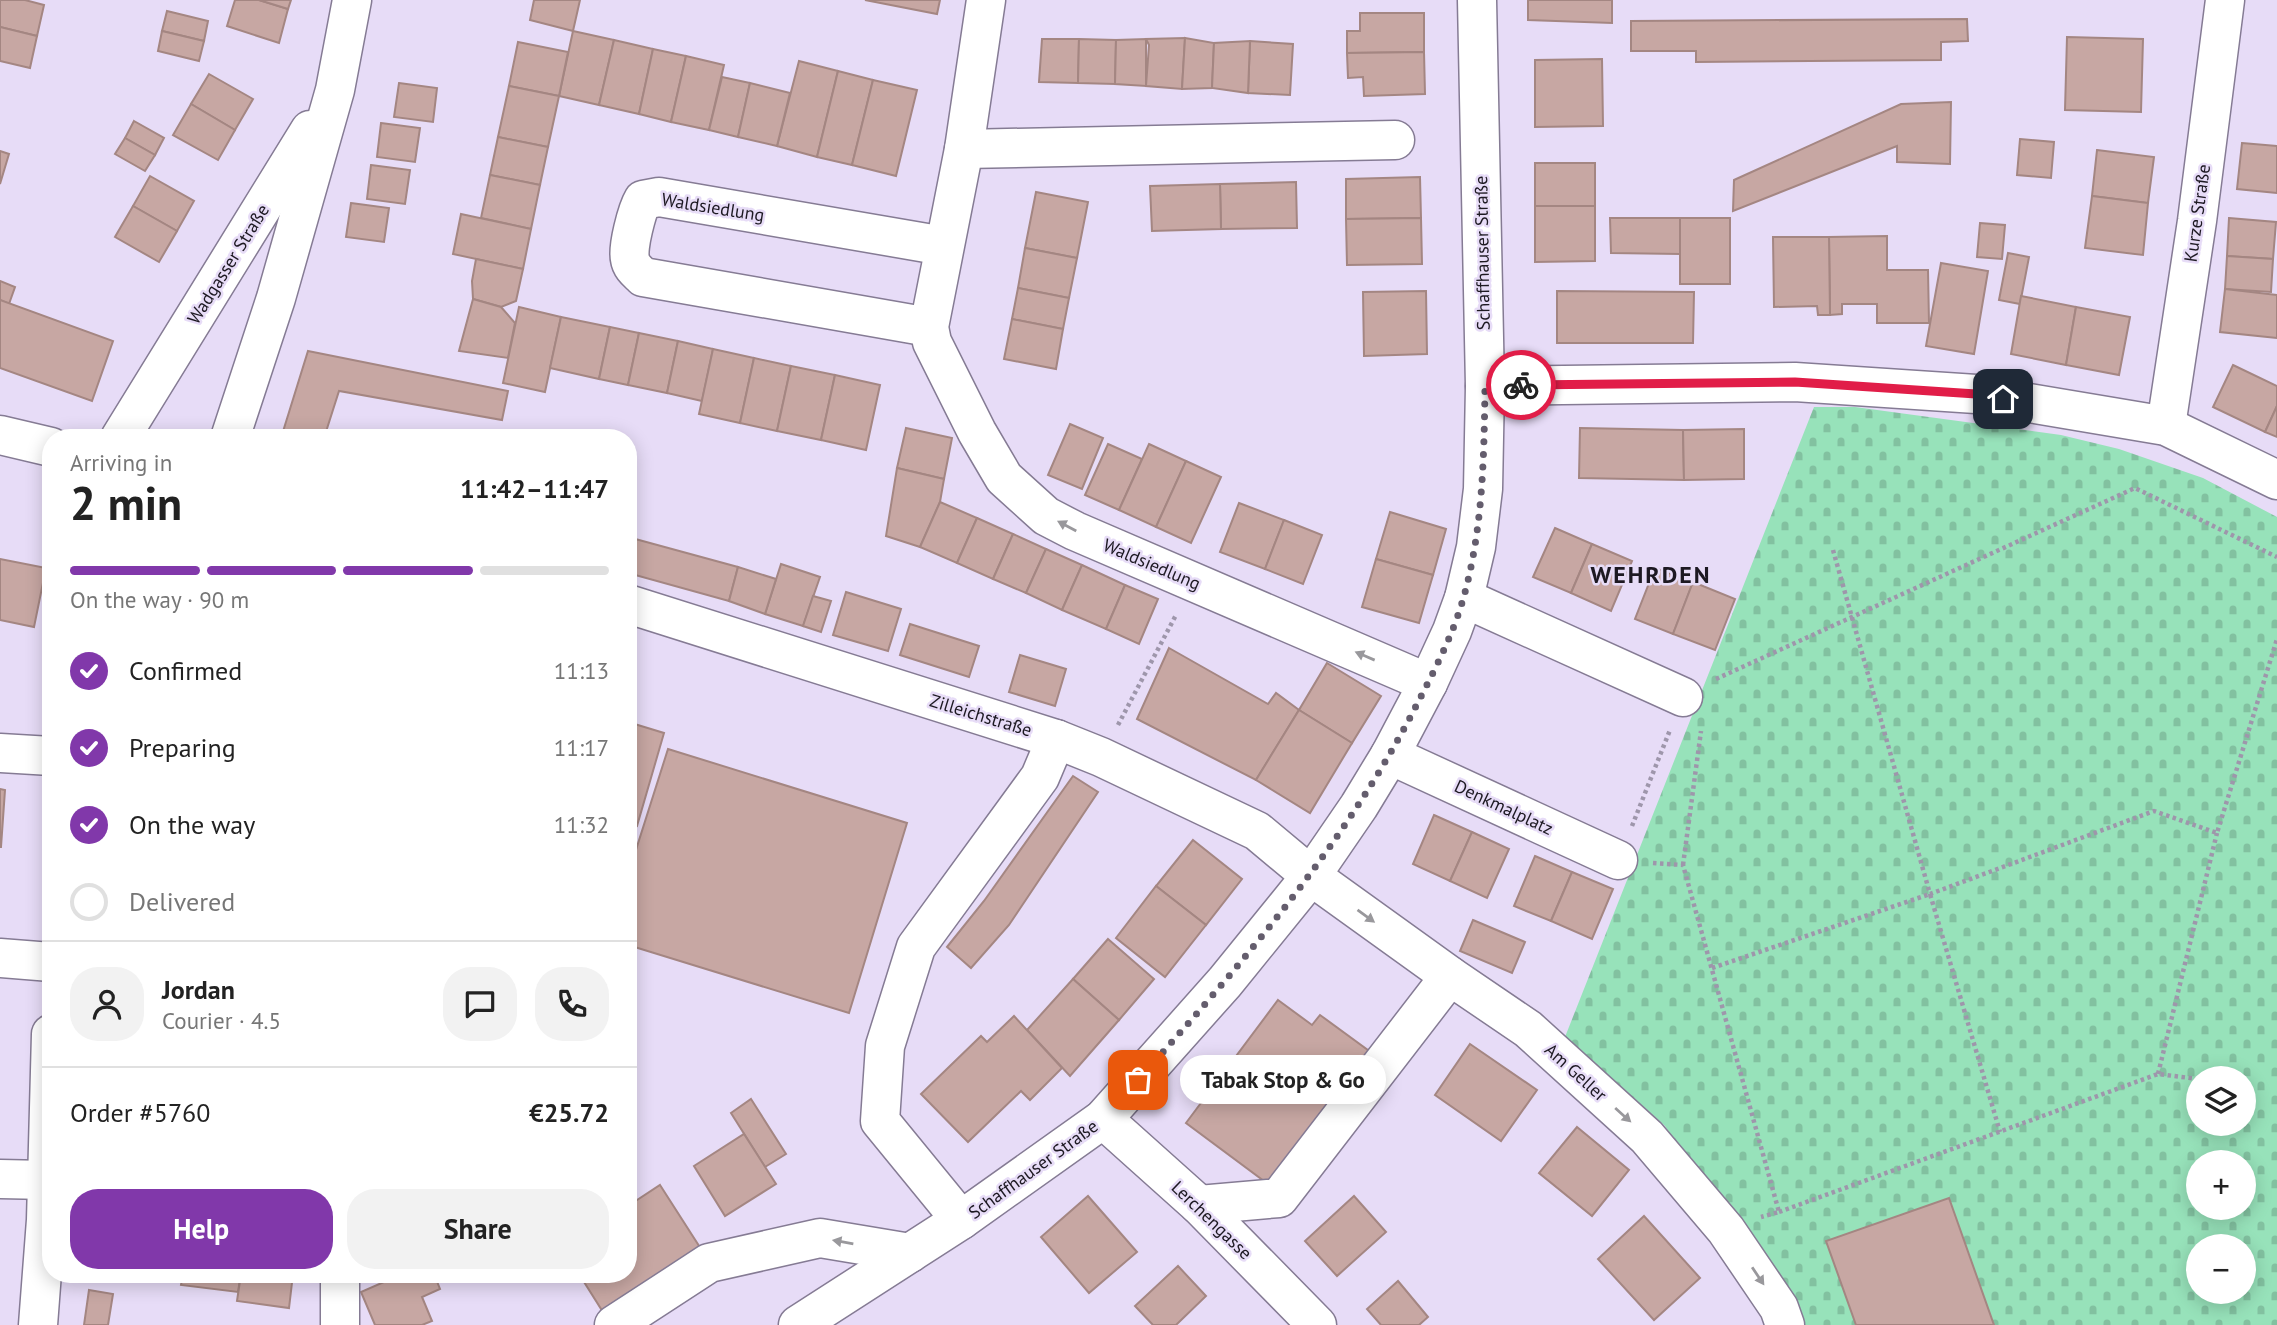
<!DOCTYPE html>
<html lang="en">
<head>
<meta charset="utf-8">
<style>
	body { margin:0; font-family:"PT Sans",sans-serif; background:#f2f2f2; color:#222; height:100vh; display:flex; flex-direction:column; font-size:26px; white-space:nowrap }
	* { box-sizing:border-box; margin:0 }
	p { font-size:23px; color:#767676 }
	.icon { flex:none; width:38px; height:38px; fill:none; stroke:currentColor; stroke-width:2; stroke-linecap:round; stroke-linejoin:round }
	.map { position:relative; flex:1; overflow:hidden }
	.side { position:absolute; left:42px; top:429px; width:595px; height:854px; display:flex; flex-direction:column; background:#fff; border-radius:28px; box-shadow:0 4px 18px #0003 }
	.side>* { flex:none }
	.controls { position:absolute; left:2186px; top:1066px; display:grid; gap:14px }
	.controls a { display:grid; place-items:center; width:70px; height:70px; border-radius:50%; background:#fff; box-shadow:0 4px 18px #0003; font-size:35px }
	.pin { position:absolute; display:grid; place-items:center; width:60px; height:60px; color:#fff; margin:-30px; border-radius:14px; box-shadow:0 4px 10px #0006 }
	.courier { position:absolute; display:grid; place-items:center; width:70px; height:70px; margin:-35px; border:5px solid #e11d48; border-radius:50%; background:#fff; color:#222; box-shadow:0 2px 9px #0007 }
	.bubble { position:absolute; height:49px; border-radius:24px; background:#fff; box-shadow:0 4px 18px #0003; font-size:23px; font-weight:600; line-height:49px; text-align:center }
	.headline em { font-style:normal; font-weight:600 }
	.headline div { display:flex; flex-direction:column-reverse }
	.headline { display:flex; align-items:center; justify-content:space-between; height:119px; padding:0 28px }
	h1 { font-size:46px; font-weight:600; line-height:52px }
	.bar { display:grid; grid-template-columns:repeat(4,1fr); gap:10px 7px; align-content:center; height:84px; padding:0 28px }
	.bar i { height:9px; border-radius:5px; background:#e0e0e0 }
	.bar .current { background:#8138aa }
	.bar p { grid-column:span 4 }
	.line { display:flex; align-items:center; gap:18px; padding:0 28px; border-top:2px solid #e0e0e0 }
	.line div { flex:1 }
	.round { display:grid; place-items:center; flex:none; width:74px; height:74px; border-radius:28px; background:#f2f2f2 }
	ol { padding:0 28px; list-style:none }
	li { display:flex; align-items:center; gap:21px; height:77px }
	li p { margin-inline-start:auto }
	li .icon { padding:7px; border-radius:50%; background:#8138aa; color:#fff; stroke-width:4 }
	li:last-child { color:#767676 }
	li i { width:38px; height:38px; border:4px solid #e0e0e0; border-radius:50% }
	.button { display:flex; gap:14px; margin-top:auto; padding:14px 28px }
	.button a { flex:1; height:80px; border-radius:28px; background:#8138aa; color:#fff; font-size:28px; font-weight:600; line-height:80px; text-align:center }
	.button a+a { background:#f2f2f2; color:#222 }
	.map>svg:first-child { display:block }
</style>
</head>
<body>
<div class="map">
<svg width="2277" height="1325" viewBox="0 0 2277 1325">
	<defs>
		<pattern id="cemetery-stones" width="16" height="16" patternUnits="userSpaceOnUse" patternTransform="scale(1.75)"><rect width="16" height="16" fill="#97e2ba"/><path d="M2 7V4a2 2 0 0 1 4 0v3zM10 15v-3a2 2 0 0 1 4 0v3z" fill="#82c1a0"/></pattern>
	</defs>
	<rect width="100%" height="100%" fill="#e7dcf7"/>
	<!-- cemetery -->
	<path fill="url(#cemetery-stones)" fill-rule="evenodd" d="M1814,407H1855L2061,435L2119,449L2203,478L2277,517V1325H1782L1665,1126L1565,1037ZM2198,1078H2244V1124H2198ZM2198,1162H2244V1208H2198ZM2198,1246H2244V1292H2198Z"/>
	<!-- building -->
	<g fill="#c7a7a3" stroke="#a48682" stroke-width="2">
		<path d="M0,0H25L44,5L37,36L0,27Z"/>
		<path d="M235,0H259L288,9L279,43L227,26Z"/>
		<path d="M259,0H291L288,9Z"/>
		<path d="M534,0H580L573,31L530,20Z"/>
		<path d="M865,0H940L937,14Z"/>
		<path d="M1528,0H1612V23L1528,20Z"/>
		<path d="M167,11L208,21L204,41L162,31Z"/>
		<path d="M1360,13H1424V52L1347,53V31H1360Z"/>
		<path d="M1967,19L1968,41L1941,42V60L1696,62V51H1631V21Z"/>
		<path d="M0,27L37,36L30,68L0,61Z"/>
		<path d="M162,31L204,41L199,61L158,51Z"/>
		<path d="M573,31L614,40L599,105L559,96Z"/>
		<path d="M2067,37L2143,39L2141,112L2065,110Z"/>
		<path d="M1185,38L1182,89L1146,86L1149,45L1146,39Z"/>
		<path d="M1185,38L1214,43L1212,88L1182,89Z"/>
		<path d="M1042,39H1079L1078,83L1039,82Z"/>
		<path d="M1079,39L1116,40L1115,84L1078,83Z"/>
		<path d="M1146,39V86L1115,84L1116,40Z"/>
		<path d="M614,40L653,49L639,114L599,105Z"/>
		<path d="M1250,41L1293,44L1290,95L1248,93Z"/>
		<path d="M1250,41L1248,93L1212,88L1214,43Z"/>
		<path d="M518,42L568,52L559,96L509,86Z"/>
		<path d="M653,49L686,56L671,122L639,114Z"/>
		<path d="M1424,52L1425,94L1364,96L1363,77L1348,78L1347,53Z"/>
		<path d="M686,56L724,65L709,130L671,122Z"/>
		<path d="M1602,59L1603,126L1535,127V60Z"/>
		<path d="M799,61L838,71L817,157L777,146Z"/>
		<path d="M838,71L873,80L852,165L817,157Z"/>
		<path d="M209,74L253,99L235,130L191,104Z"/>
		<path d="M722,77L750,83L738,137L709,130Z"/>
		<path d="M873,80L917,90L896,176L852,165Z"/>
		<path d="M399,83L437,88L433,122L394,117Z"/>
		<path d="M750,83L790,93L777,146L738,137Z"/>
		<path d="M509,86L559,96L548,147L498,137Z"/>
		<path d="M1951,102L1950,164L1897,162V146L1733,211L1734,180L1901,104Z"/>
		<path d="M191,104L235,130L218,160L173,135Z"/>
		<path d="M134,121L164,138L155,155L125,138Z"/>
		<path d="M381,123L420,128L415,162L377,157Z"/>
		<path d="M498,137L548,147L540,185L490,175Z"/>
		<path d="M125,138L155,155L145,171L115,154Z"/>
		<path d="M2020,139L2054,142L2051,178L2017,175Z"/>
		<path d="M2242,143L2277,146V193L2237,189Z"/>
		<path d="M2097,150L2154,157L2148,203L2092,196Z"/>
		<path d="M0,151L9,154L0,184Z"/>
		<rect x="1535" y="163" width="60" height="43"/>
		<path d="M371,165L410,170L405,204L367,199Z"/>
		<path d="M490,175L540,185L531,229L481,218Z"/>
		<path d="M150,176L194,201L177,231L133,206Z"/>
		<path d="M1420,177L1421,218L1346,219V179Z"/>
		<path d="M1296,182L1297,228L1221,229L1220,184Z"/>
		<path d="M1220,184L1221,229L1152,231L1150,186Z"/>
		<path d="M1036,192L1088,202L1077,258L1025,248Z"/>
		<path d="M2092,196L2148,203L2143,255L2085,248Z"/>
		<path d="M351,203L389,208L384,242L346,237Z"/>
		<path d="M133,206L177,231L159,262L115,237Z"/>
		<path d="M1535,206H1595V261L1535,262Z"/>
		<path d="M461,214L531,229L523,269L453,254Z"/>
		<path d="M1421,218L1422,264L1347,265L1346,219Z"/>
		<path d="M1610,218H1680V254L1611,253Z"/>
		<rect x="1680" y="218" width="50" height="66"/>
		<path d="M2229,218L2276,222L2273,259L2227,256Z"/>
		<path d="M1980,223L2005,225L2002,259L1977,257Z"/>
		<path d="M1887,236V270H1928L1929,323H1877V304H1842V314L1830,315L1829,237Z"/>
		<path d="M1773,237H1829L1830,315H1818L1817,306L1774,307Z"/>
		<path d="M1025,248L1077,258L1069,298L1018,288Z"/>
		<path d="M2008,253L2029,257L2020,304L1999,300Z"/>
		<path d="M2227,256L2273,259L2271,292L2225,289Z"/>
		<path d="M476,259L523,269L516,301L501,307L473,299L472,281Z"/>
		<path d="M1941,263L1988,271L1974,354L1926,346Z"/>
		<path d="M0,281L15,287L9,304L0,300Z"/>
		<path d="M1018,288L1069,298L1063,329L1012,319Z"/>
		<path d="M2225,289L2277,295V338L2220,332Z"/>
		<path d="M1426,291L1427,354L1364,356L1363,292Z"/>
		<path d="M1557,291L1694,292L1693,343H1557Z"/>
		<path d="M2021,296L2076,307L2066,365L2011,354Z"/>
		<path d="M473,299L501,307L515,323L508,358L459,351Z"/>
		<path d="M0,300L113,341L92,401L0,368Z"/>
		<path d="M519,307L561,317L545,392L503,383Z"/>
		<path d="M2076,307L2130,317L2119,375L2066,365Z"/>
		<path d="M561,317L610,327L599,379L550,368Z"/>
		<path d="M1012,319L1063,329L1056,369L1004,359Z"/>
		<path d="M610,327L639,333L628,385L599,379Z"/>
		<path d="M639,333L678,341L667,393L628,385Z"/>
		<path d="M678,341L713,349L702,401L667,393Z"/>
		<path d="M713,349L754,358L740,423L699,414Z"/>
		<path d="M308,351L508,391L502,420L339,391L324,438H281Z"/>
		<path d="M754,358L791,366L777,431L740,423Z"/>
		<path d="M2233,365L2277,386V406L2265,432L2213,407Z"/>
		<path d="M791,366L835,375L821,440L777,431Z"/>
		<path d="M835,375L880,385L866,450L821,440Z"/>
		<path d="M2277,406V437L2265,432Z"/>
		<path d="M1070,424L1103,438L1082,489L1048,475Z"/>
		<path d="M906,428L952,438L944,479L897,468Z"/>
		<path d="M1580,428L1683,430L1684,480L1579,478Z"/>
		<path d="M1744,429V479L1684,480L1683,430Z"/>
		<path d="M1108,444L1142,459L1119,510L1085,495Z"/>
		<path d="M1149,444L1186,461L1156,527L1119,510Z"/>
		<path d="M1186,461L1221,477L1191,543L1156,527Z"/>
		<path d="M897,468L944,479L940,502L920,547L886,536Z"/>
		<path d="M940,502L977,518L957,563L920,547Z"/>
		<path d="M1239,503L1284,520L1265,569L1220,552Z"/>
		<path d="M1390,512L1446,529L1433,575L1376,559Z"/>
		<path d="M977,518L1013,534L993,579L957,563Z"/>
		<path d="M1284,520L1322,535L1303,584L1265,569Z"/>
		<path d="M1555,528L1592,544L1571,593L1533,577Z"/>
		<path d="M1013,534L1046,549L1026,593L993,579Z"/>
		<path d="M628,537L738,567L729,601L628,573Z"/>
		<path d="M1592,544L1632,561L1611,611L1571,593Z"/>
		<path d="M1046,549L1082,565L1062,610L1026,593Z"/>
		<path d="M0,559L46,568L34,627L0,620Z"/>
		<path d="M1376,559L1433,575L1419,623L1362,607Z"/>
		<path d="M781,564L820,577L803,626L765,614Z"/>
		<path d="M1082,565L1125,585L1106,629L1062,610Z"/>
		<path d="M738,567L776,579L765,614L729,601Z"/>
		<path d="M1655,568L1693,582L1673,634L1635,619Z"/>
		<path d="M1693,582L1735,599L1715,650L1673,634Z"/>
		<path d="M1125,585L1158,599L1139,644L1106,629Z"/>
		<path d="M846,592L901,609L888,651L833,635Z"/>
		<path d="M813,596L831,601L821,632L803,626Z"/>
		<path d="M910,624L979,646L969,677L900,655Z"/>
		<path d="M1169,648L1268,704L1276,693L1299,710L1256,780L1137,719Z"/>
		<path d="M1020,655L1066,669L1055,706L1009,692Z"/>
		<path d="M1327,663L1381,696L1352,743L1299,710Z"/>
		<path d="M1299,710L1352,743L1310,813L1256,780Z"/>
		<path d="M628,722L664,733L637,826L628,824Z"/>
		<path d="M668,749L907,823L849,1013L628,945V875Z"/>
		<path d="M1073,776L1098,792L1009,925L971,968L947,947L984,901Z"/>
		<path d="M0,789L5,790L1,847H0Z"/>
		<path d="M1434,815L1472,832L1450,881L1413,864Z"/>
		<path d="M1472,832L1509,849L1487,898L1450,881Z"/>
		<path d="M1193,840L1242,879L1206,925L1156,886Z"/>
		<path d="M1535,856L1572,872L1551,921L1514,906Z"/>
		<path d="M1572,872L1613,889L1592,939L1551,921Z"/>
		<path d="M1156,886L1206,925L1165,977L1116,938Z"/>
		<path d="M1473,920L1525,942L1512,973L1460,951Z"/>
		<path d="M1108,939L1154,979L1119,1020L1073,979Z"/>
		<path d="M1073,979L1119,1020L1070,1076L1027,1030Z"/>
		<path d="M1278,1000L1312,1025L1320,1015L1376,1056L1276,1190L1186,1123Z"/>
		<path d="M1014,1016L1062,1068L1030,1100L1021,1091L968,1142L921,1094L981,1036L987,1042Z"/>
		<path d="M1470,1044L1537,1090L1501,1141L1435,1095Z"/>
		<path d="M751,1099L786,1154L765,1167L731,1113Z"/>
		<path d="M1577,1127L1629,1170L1592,1216L1539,1173Z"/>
		<path d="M744,1134L776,1184L725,1216L694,1166Z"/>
		<path d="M660,1185L701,1249L603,1312L579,1274H628V1206Z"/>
		<path d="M1088,1196L1137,1252L1089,1293L1041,1237Z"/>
		<path d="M1354,1196L1386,1232L1337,1276L1305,1241Z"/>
		<path d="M1949,1198L1994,1325H1856L1826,1241Z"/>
		<path d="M1644,1216L1700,1278L1654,1320L1598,1259Z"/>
		<path d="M1178,1266L1206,1296L1176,1325H1153L1135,1306Z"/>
		<path d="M183,1274H241L238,1292L181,1285Z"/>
		<path d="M241,1274H293L289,1308L237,1301Z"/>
		<path d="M402,1274H434L440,1289L422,1297L432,1321L422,1325H375L361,1292Z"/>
		<path d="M1398,1281L1428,1317L1419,1325H1381L1367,1309Z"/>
		<path d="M89,1290L113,1294L108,1325H84Z"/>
	</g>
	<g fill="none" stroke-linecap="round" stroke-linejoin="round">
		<!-- minor casing -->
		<g stroke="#857b94" stroke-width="41">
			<g id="minor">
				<path d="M986,0L964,149L929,327L932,342L977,432L1004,478L1046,516L1075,531L1428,683"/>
				<path d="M964,149L1395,140"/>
				<path d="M929,327L643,277C638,272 631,267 630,259C627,248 637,210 643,200L659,197L944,246"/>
				<path d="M1485,386L1795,382L1976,394L2166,426L2277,480"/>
				<path d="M2166,426L2197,221L2225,0"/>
				<path d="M0,435L51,447"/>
				<path d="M120,438L310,130"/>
				<path d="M230,438L276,298L335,90L352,0"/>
				<path d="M1464,598L1683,697"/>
				<path d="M628,604L1056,739L1101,757L1257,831L1311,876L1450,976L1528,1029L1647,1137L1726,1230L1779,1308L1785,1325"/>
				<path d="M0,753L51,756"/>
				<path d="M1390,755L1618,860"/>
				<path d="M0,958L51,962"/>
				<path d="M1103,1119L1199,1205L1317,1325"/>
				<path d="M0,1179L47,1180"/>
				<path d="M1199,1205L1279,1198L1450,976"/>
				<path d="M961,1220L880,1121L885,1046L916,947L1040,777L1056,739"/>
				<path d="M38,1325L46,1220L51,1034"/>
				<path d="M340,1325V1274"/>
				<path d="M614,1325L709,1263L820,1238L910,1253"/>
				<path d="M798,1325L961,1220L1103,1119L1225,982L1311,876L1359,806L1390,755L1428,683L1452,631L1464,598L1476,547L1483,489L1485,386L1477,0"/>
			</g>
		</g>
		<!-- path -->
		<g stroke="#9e96ab" stroke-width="4.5" stroke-dasharray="3.5 3.5" stroke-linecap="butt">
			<path d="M1833,550L1930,894L2154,811L2217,833L2277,639"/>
			<path d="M1716,679L2135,488L2277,557"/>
			<path d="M1118,725L1176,615"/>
			<path d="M1632,826L1670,730"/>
			<path d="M1653,863L1683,865L1779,1212L1761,1217"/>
			<path d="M1683,865L1701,731"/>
			<path d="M1712,968L1930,894L2000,1132"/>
			<path d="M2158,1074L2217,833"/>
			<path d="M1779,1212L2158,1074L2198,1079"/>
		</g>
		<!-- minor -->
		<use href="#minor" stroke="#fff" stroke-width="38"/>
	</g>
	<!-- one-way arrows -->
	<defs><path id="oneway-solid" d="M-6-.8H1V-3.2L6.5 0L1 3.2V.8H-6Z" transform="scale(1.75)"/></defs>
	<g fill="#99989c">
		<use href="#oneway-solid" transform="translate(1067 526) rotate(-152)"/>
		<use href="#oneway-solid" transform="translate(1365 656) rotate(-157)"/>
		<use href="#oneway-solid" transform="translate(1366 916) rotate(36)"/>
		<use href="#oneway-solid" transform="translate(1623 1115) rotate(42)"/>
		<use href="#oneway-solid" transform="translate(843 1242) rotate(-170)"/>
		<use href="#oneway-solid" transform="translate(1758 1276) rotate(56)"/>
	</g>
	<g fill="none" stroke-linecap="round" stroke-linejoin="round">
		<!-- done -->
		<path stroke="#645d6d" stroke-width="7" stroke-dasharray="0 12.6" d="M1138,1080C1241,965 1341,849 1413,712C1432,675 1453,636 1464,596C1483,527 1484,457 1485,386L1521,385"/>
		<!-- route -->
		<path stroke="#e11d48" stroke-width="9" d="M1521,385L1795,382L1976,394L2003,399"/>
	</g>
	<g text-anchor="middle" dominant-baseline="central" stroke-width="5" stroke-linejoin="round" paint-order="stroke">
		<!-- street labels -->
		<g font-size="18" fill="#1d1922" stroke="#e7dcf7">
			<text transform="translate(713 207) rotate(9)">Waldsiedlung</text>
			<text transform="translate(2197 213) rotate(-82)">Kurze Straße</text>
			<text transform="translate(1482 253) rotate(-91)">Schaffhauser Straße</text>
			<text transform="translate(228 264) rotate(-58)">Wadgasser Straße</text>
			<text transform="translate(1152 564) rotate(23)">Waldsiedlung</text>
			<text transform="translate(981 715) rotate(17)">Zilleichstraße</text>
			<text transform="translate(1504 807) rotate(25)">Denkmalplatz</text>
			<text transform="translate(1576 1072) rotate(42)">Am Geller</text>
			<text transform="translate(1033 1169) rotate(-36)">Schaffhauser Straße</text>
			<text transform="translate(1212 1220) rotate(44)">Lerchengasse</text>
		</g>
		<!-- district labels -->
		<g font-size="24" font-weight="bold" letter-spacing="2" fill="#1d1922" stroke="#e7dcf7">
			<text x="1651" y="574">WEHRDEN</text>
		</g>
	</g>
</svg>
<div class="controls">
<a><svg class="icon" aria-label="layers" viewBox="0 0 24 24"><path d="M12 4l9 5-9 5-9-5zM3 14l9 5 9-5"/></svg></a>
<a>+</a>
<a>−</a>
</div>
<div class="pin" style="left:1138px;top:1080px;background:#ea580c"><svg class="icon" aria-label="bag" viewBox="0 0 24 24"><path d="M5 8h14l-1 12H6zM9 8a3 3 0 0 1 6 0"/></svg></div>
<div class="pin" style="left:2003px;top:399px;background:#1f2937"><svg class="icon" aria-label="home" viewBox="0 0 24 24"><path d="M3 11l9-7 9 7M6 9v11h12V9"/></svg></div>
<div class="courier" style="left:1521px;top:385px"><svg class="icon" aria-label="bike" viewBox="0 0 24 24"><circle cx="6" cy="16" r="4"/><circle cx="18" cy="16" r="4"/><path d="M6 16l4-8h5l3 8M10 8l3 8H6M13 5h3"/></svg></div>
<div class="bubble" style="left:1180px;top:1055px;width:206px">Tabak Stop &amp; Go</div>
<section class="side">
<div class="headline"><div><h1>2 min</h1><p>Arriving in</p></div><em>11:42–11:47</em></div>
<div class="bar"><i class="current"></i><i class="current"></i><i class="current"></i><i></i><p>On the way · 90 m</p></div>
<ol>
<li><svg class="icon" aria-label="check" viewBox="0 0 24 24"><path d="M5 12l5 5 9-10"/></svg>Confirmed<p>11:13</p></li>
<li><svg class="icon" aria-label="check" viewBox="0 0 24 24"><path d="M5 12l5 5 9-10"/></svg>Preparing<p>11:17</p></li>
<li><svg class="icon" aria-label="check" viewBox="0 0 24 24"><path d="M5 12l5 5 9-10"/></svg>On the way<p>11:32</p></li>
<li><i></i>Delivered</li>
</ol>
<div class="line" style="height:126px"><a class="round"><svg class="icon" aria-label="person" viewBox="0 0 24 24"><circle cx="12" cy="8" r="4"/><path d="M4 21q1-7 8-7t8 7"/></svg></a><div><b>Jordan</b><p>Courier · 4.5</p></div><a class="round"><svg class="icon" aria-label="chat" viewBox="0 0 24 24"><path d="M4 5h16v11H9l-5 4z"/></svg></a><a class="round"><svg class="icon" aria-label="phone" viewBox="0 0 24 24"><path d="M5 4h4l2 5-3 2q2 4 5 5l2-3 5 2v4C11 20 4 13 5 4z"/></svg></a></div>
<div class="line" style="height:91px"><div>Order #5760</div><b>€25.72</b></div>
<div class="button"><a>Help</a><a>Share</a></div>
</section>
</div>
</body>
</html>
